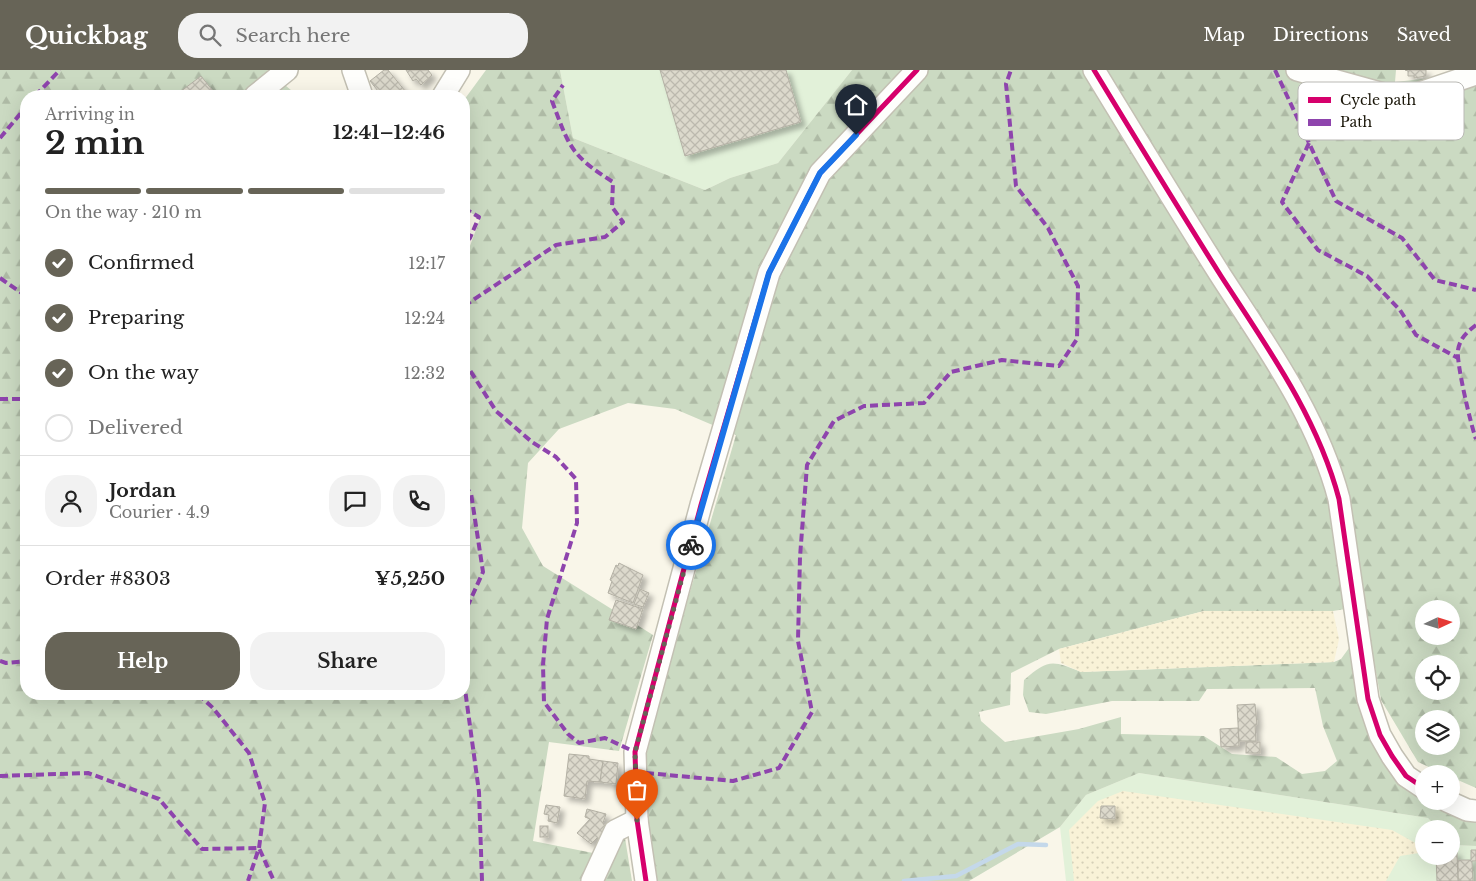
<!DOCTYPE html>
<html lang="en">
<head>
<meta charset="utf-8">
<style>
	body { margin:0; font-family:"Libre Baskerville",serif; background:#f2f2f2; color:#222; height:100vh; display:flex; flex-direction:column; font-size:19px; white-space:nowrap }
	* { box-sizing:border-box; margin:0 }
	p { font-size:16px; color:#767676 }
	.icon { flex:none; width:28px; height:28px; fill:none; stroke:currentColor; stroke-width:2; stroke-linecap:round; stroke-linejoin:round }
	.map { position:relative; flex:1; overflow:hidden }
	.details { position:absolute; left:20px; top:20px; width:450px; height:610px; display:flex; flex-direction:column; background:#fff; border-radius:20px; box-shadow:0 5px 20px #0002 }
	.details>* { flex:none }
	.needle { width:32px; rotate:86deg }
	.tools { position:absolute; left:1415px; top:530px; display:grid; gap:10px }
	.tools a { display:grid; place-items:center; width:45px; height:45px; border-radius:50%; background:#fff; box-shadow:0 5px 20px #0002; font-size:25px }
	.pin { position:absolute; display:grid; place-items:center; width:42px; height:42px; color:#fff; margin:-51px -21px; border-radius:50% 50% 50% 0; rotate:-45deg; box-shadow:0 0 5px #0007 }
	.pin .icon { rotate:45deg }
	.courier { position:absolute; display:grid; place-items:center; width:50px; height:50px; margin:-25px; border:4px solid #1a73e8; border-radius:50%; background:#fff; color:#222; box-shadow:0 1px 6px #0007 }
	.headline em { font-style:normal; font-weight:700 }
	.headline div { display:flex; flex-direction:column-reverse }
	.headline { display:flex; align-items:center; justify-content:space-between; height:85px; padding:0 25px }
	h1 { font-size:32px; font-weight:700; line-height:38px }
	.bar { display:grid; grid-template-columns:repeat(4,1fr); gap:8px 5px; align-content:center; height:60px; padding:0 25px }
	.bar i { height:6px; border-radius:4px; background:#e0e0e0 }
	.bar .active { background:#676457 }
	.bar p { grid-column:span 4 }
	.line { display:flex; align-items:center; gap:12px; padding:0 25px; border-top:1px solid #e0e0e0 }
	.line div { flex:1 }
	.round { display:grid; place-items:center; flex:none; width:52px; height:52px; border-radius:20px; background:#f2f2f2 }
	ol { padding:0 25px; list-style:none }
	li { display:flex; align-items:center; gap:15px; height:55px }
	li p { margin-inline-start:auto }
	li .icon { padding:5px; border-radius:50%; background:#676457; color:#fff; stroke-width:4 }
	li:last-child { color:#767676 }
	li i { width:28px; height:28px; border:2px solid #e0e0e0; border-radius:50% }
	.action { display:flex; gap:10px; margin-top:auto; padding:10px 25px }
	.action a { flex:1; height:58px; border-radius:20px; background:#676457; color:#fff; font-size:20px; font-weight:700; line-height:58px; text-align:center }
	.action a+a { background:#f2f2f2; color:#222 }
	header { display:flex; align-items:center; gap:30px; box-sizing:border-box; height:70px; padding:0 25px; background:#676457; color:#fff }
	header strong { font-size:24px }
	nav { display:flex; gap:28px; margin-inline-start:auto; font-size:18px }
	.search { width:350px; height:45px; background:#f2f2f2; display:flex; align-items:center; gap:12px; box-sizing:border-box; padding:0 18px; border-radius:20px; color:#767676; font-size:19px }
	.map>svg:first-child { display:block }
</style>
</head>
<body>
<header>
<strong>Quickbag</strong>
<div class="search"><svg class="icon" aria-label="search" viewBox="0 0 24 24"><circle cx="10" cy="10" r="6"/><path d="M15 15l6 6"/></svg>Search here</div>
<nav><a>Map</a><a>Directions</a><a>Saved</a></nav>
</header>
<div class="map">
<svg width="1476" height="811" viewBox="0 0 1476 811">
	<defs>
		<pattern id="forest-firs" width="22" height="20" patternUnits="userSpaceOnUse" patternTransform="scale(1.25)"><rect width="22" height="20" fill="#cbdac2"/><path d="M5 1l3.5 6h-7zM16 11l3.5 6h-7z" fill="#aebaa5"/></pattern>
		<pattern id="sand-dots" width="8" height="8" patternUnits="userSpaceOnUse" patternTransform="scale(1.25)"><rect width="8" height="8" fill="#f9f2d7"/><path d="M2 2h.1M6 6h.1" fill="none" stroke="#d5cfb7" stroke-width="1.8" stroke-linecap="round"/></pattern>
		<pattern id="building-cross-hatch" width="8" height="8" patternUnits="userSpaceOnUse" patternTransform="scale(1.25)"><rect width="8" height="8" fill="#dcd9cc"/><path d="M0 0l8 8M0 8l8-8" fill="none" stroke="#bcb9ae"/></pattern>
		<filter id="shadow"><feDropShadow dx="4.5" dy="4.5" stdDeviation="2.5" flood-color="#0004"/></filter>
	</defs>
	<rect width="100%" height="100%" fill="#f9f6e9"/>
	<!-- green -->
	<g fill="#e2f1d9">
		<path d="M560,0H852L778,93L730,108L705,120L573,68Z"/>
		<path d="M1139,703L1428,748L1438,759H1424V786H1451V773L1454,775L1476,776V811H1066L1060,757L1086,725Z"/>
	</g>
	<!-- forest -->
	<path fill="url(#forest-firs)" fill-rule="evenodd" d="M0,0H267L298,26H26V624H464V192L480,149L464,138V30L486,0H560L573,68L705,120L730,108L778,93L852,0H1396L1395,12L1476,3V718L1451,707V704H1444L1418,692L1381,630L1364,536L1333,541H1204L1059,579L1011,603L1010,635L979,642L981,651L1005,672L1079,659L1121,647V664L1204,666L1232,684L1276,687L1302,704L1325,701L1337,691L1323,656L1315,618L1207,619L1199,631H1112L1046,644L1029,642L1023,625L1024,610C1048,589 1052,590 1081,602L1334,592L1341,589L1349,578L1359,635L1375,677L1424,726V731H1432L1458,746L1476,748V776L1454,775L1451,773V759H1438L1428,748L1139,703L1086,725L1060,757L969,811H655L646,756L647,682L667,600L736,365L675,339L628,333L559,359L528,393L522,458L543,496L653,565L619,681L549,672L533,771L593,783L615,768H625L632,811H0ZM1424,539H1451V566H1424ZM1424,594H1451V621H1424ZM1424,649H1451V676H1424Z"/>
	<!-- sand -->
	<g fill="url(#sand-dots)">
		<path d="M1204,541H1333L1339,569L1334,592L1081,602L1061,593L1059,579Z"/>
		<path d="M1123,721L1392,760L1419,775V783L1400,786L1386,811H1074L1069,760L1098,731Z"/>
	</g>
	<g fill="none" stroke-linecap="round" stroke-linejoin="round">
		<!-- stream -->
		<path stroke="#c4d8ea" stroke-width="4.5" d="M904,811L956,806L1018,774L1046,775"/>
	</g>
	<!-- building -->
	<g fill="url(#building-cross-hatch)" stroke="#b3b0a4" filter="url(#shadow)">
		<path d="M384,0H388L406,22L401,26L397,23L393,26H382L370,11Z"/>
		<path d="M406,0H428L432,5L421,15L416,9L413,11Z"/>
		<path d="M660,0H786L801,52L685,86Z"/>
		<path d="M1405,0H1426V6L1414,8V6H1408V1Z"/>
		<path d="M201,6L217,26H177L176,25Z"/>
		<path d="M619,493L643,505L633,533L608,523L612,511L610,510L616,495L618,496Z"/>
		<path d="M640,519L649,523L643,537L634,534Z"/>
		<path d="M616,530L643,539L636,559L609,550Z"/>
		<path d="M1255,634L1257,655H1255L1256,671H1239L1237,635Z"/>
		<path d="M1238,658L1239,676L1221,677L1220,659Z"/>
		<rect x="1246" y="672" width="14" height="11"/>
		<path d="M569,684L589,686V689L603,691L600,712L587,711L585,729L564,726Z"/>
		<path d="M603,691L618,693L616,714L600,712Z"/>
		<path d="M546,735L560,737L557,753L548,751L549,745L544,744Z"/>
		<path d="M1101,736H1115V749L1100,748Z"/>
		<path d="M587,739L606,744L603,753L608,761L601,771L597,768L591,774L577,763L590,749L585,747Z"/>
		<rect x="540" y="756" width="8" height="11"/>
		<path d="M1471,780H1476V791H1472L1473,811H1458V790H1471Z"/>
		<path d="M1451,782H1457L1458,811H1437L1436,786H1451Z"/>
	</g>
	<g fill="none" stroke-linecap="round" stroke-linejoin="round">
		<!-- minor casing -->
		<g stroke="#c3c0b3" stroke-width="24">
			<g id="minor">
				<path d="M353,0L362,26"/>
				<path d="M1094,0C1136,69 1178,138 1221,206C1267,277 1317,346 1339,429L1368,629L1380,665L1392,686L1406,706L1424,718"/>
				<path d="M1297,0L1402,29L1476,4"/>
				<path d="M255,26L287,0"/>
				<path d="M443,26L459,0"/>
				<path d="M1447,731L1467,740L1476,741"/>
				<path d="M592,811L615,761L637,750"/>
				<path d="M646,811L637,750L635,682L701,435L769,203L820,103L917,0"/>
			</g>
		</g>
		<!-- minor -->
		<use href="#minor" stroke="#fefefc" stroke-width="21"/>
		<!-- quiet -->
		<g stroke="#8e44ad" stroke-width="4" stroke-dasharray="8 4" stroke-linecap="butt">
			<path d="M1275,0L1336,131L1402,168L1435,210L1476,220"/>
			<path d="M35,26L60,0"/>
			<path d="M0,68L26,37"/>
			<path d="M1309,73L1282,132L1318,180L1367,206L1400,240L1416,265L1458,288"/>
			<path d="M464,138L479,147L470,168L464,174"/>
			<path d="M0,208L26,226"/>
			<path d="M464,236L556,175L605,167L623,152L612,137L613,112C570,85 569,76 552,31L563,15"/>
			<path d="M1476,255C1467,262 1460,268 1458,280C1456,292 1471,356 1476,369"/>
			<path d="M464,291L496,341L532,372L556,387L576,409L577,453L547,549L543,595L544,632L568,664L579,673L605,668L635,682"/>
			<path d="M0,329H26"/>
			<path d="M464,416L471,423L483,502L464,544"/>
			<path d="M0,591L6,593L26,591"/>
			<path d="M464,612L479,722L482,811"/>
			<path d="M198,624L213,638L249,683L265,733L259,778L248,811"/>
			<path d="M646,703L733,711L779,698L812,642L798,571L800,487L807,395L834,351L864,336L924,333L951,302L1002,290L1059,296L1077,269L1078,216L1048,158L1016,116L1006,14L1011,0"/>
			<path d="M0,706L88,703L159,729L202,779L259,778L274,811"/>
		</g>
		<!-- cycleway casing -->
		<g stroke="#fff" stroke-width="8">
			<g id="cycleway">
				<path d="M1094,0C1136,69 1178,138 1221,206C1267,277 1317,346 1339,429L1368,629L1380,665L1392,686L1406,706L1424,718"/>
				<path d="M646,811L637,750L635,682L701,435L769,203L820,103L917,0"/>
			</g>
		</g>
		<!-- cycleway -->
		<use href="#cycleway" stroke="#d6006c" stroke-width="5"/>
	</g>
	<g fill="none" stroke-linecap="round" stroke-linejoin="round">
		<!-- done -->
		<path stroke="#676457" stroke-width="5" stroke-dasharray="0 9" d="M637,750L635,682L691,475"/>
		<!-- route -->
		<path stroke="#1a73e8" stroke-width="6" d="M691,475L769,203L820,103L856,65"/>
	</g>
	<!-- legend -->
	<rect x="1298" y="12" width="166" height="58" rx="8" fill="#fff" stroke="#bab9b5" stroke-width="1"/>
	<rect x="1308" y="27" width="23" height="6" fill="#d6006c"/>
	<rect x="1308" y="49" width="23" height="7" fill="#8e44ad"/>
	<g font-size="14" fill="#191508">
		<text x="1340" y="35">Cycle path</text>
		<text x="1340" y="57">Path</text>
	</g>
</svg>
<div class="tools">
<a><svg class="needle" viewBox="-14 -14 28 28"><path d="M0-13l5 13h-10z" fill="#e53935"/><path d="M0 13l5-13h-10z" fill="#767676"/></svg></a>
<a><svg class="icon" aria-label="locate" viewBox="0 0 24 24"><circle cx="12" cy="12" r="6"/><path d="M12 2v4M12 18v4M2 12h4M18 12h4"/></svg></a>
<a><svg class="icon" aria-label="layers" viewBox="0 0 24 24"><path d="M12 4l9 5-9 5-9-5zM3 14l9 5 9-5"/></svg></a>
<a>+</a>
<a>−</a>
</div>
<div class="pin" style="left:637px;top:750px;background:#ea580c"><svg class="icon" aria-label="bag" viewBox="0 0 24 24"><path d="M5 8h14l-1 12H6zM9 8a3 3 0 0 1 6 0"/></svg></div>
<div class="pin" style="left:856px;top:65px;background:#1f2937"><svg class="icon" aria-label="home" viewBox="0 0 24 24"><path d="M3 11l9-7 9 7M6 9v11h12V9"/></svg></div>
<div class="courier" style="left:691px;top:475px"><svg class="icon" aria-label="bike" viewBox="0 0 24 24"><circle cx="6" cy="16" r="4"/><circle cx="18" cy="16" r="4"/><path d="M6 16l4-8h5l3 8M10 8l3 8H6M13 5h3"/></svg></div>
<section class="details">
<div class="headline"><div><h1>2 min</h1><p>Arriving in</p></div><em>12:41–12:46</em></div>
<div class="bar"><i class="active"></i><i class="active"></i><i class="active"></i><i></i><p>On the way · 210 m</p></div>
<ol>
<li><svg class="icon" aria-label="check" viewBox="0 0 24 24"><path d="M5 12l5 5 9-10"/></svg>Confirmed<p>12:17</p></li>
<li><svg class="icon" aria-label="check" viewBox="0 0 24 24"><path d="M5 12l5 5 9-10"/></svg>Preparing<p>12:24</p></li>
<li><svg class="icon" aria-label="check" viewBox="0 0 24 24"><path d="M5 12l5 5 9-10"/></svg>On the way<p>12:32</p></li>
<li><i></i>Delivered</li>
</ol>
<div class="line" style="height:90px"><a class="round"><svg class="icon" aria-label="person" viewBox="0 0 24 24"><circle cx="12" cy="8" r="4"/><path d="M4 21q1-7 8-7t8 7"/></svg></a><div><b>Jordan</b><p>Courier · 4.9</p></div><a class="round"><svg class="icon" aria-label="chat" viewBox="0 0 24 24"><path d="M4 5h16v11H9l-5 4z"/></svg></a><a class="round"><svg class="icon" aria-label="phone" viewBox="0 0 24 24"><path d="M5 4h4l2 5-3 2q2 4 5 5l2-3 5 2v4C11 20 4 13 5 4z"/></svg></a></div>
<div class="line" style="height:65px"><div>Order #8303</div><b>¥5,250</b></div>
<div class="action"><a>Help</a><a>Share</a></div>
</section>
</div>
</body>
</html>
